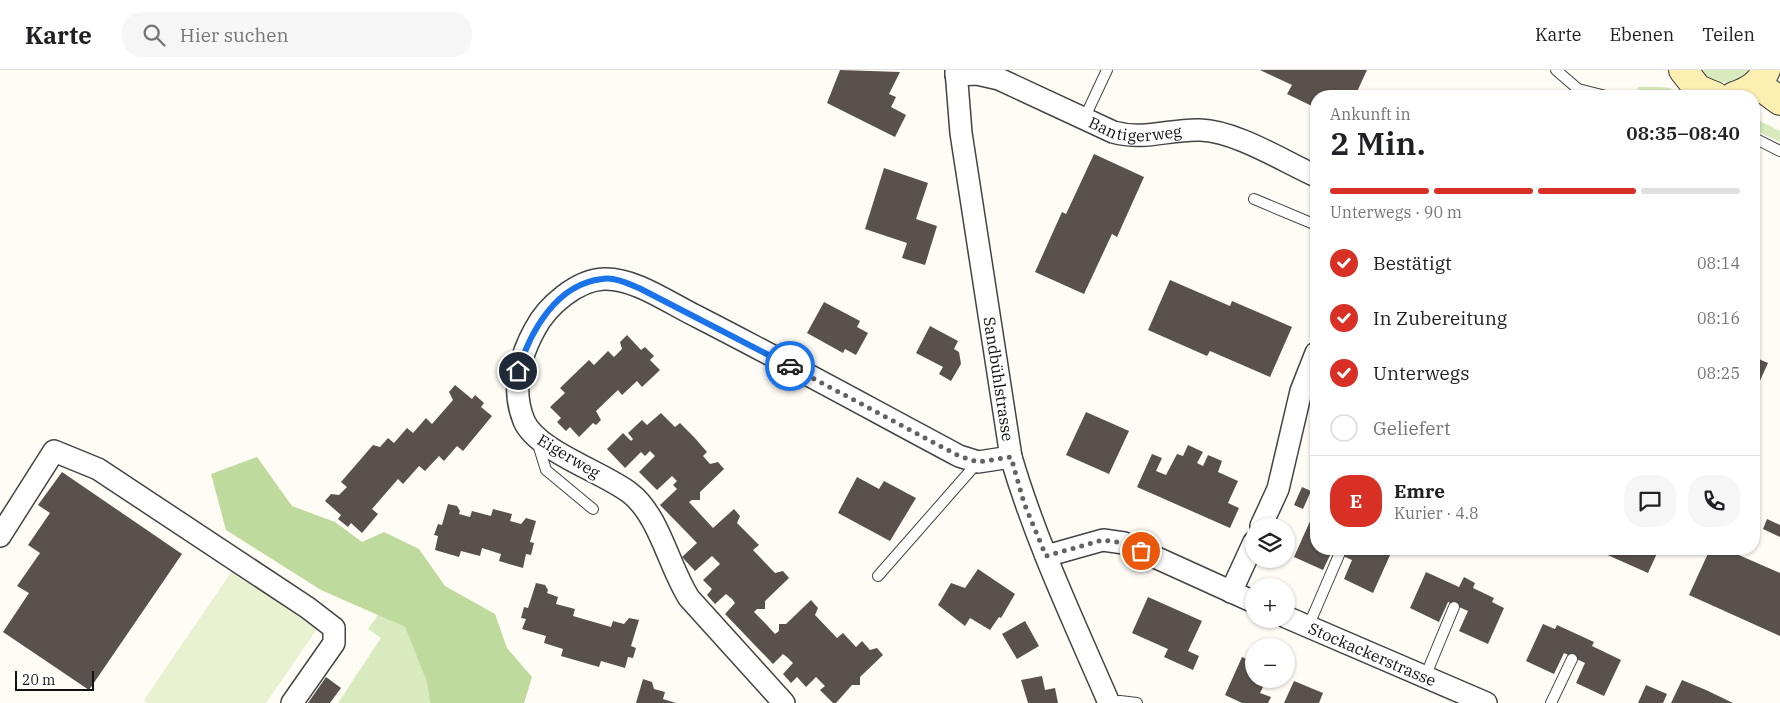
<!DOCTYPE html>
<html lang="de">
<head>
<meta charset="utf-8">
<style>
	body { margin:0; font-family:"IBM Plex Serif",serif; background:#f6f6f6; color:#202124; height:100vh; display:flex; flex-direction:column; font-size:19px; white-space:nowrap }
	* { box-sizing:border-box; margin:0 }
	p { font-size:16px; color:#757577 }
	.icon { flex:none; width:28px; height:28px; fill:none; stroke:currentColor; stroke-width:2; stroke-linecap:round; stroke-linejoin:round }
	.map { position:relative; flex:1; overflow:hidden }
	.side { position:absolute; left:1310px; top:20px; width:450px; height:465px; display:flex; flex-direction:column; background:#fff; border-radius:20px; box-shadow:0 1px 4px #0004 }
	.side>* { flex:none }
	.controls { position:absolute; left:1245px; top:448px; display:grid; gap:10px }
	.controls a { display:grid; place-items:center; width:50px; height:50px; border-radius:50%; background:#fff; box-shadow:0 1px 4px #0004; font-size:25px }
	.scale { position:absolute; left:15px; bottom:12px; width:79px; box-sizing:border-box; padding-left:5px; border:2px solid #111; border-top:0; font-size:14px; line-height:18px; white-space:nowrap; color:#111; -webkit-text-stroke:4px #fff; paint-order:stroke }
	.pin { position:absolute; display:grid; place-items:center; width:42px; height:42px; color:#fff; margin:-21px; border:2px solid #fff; border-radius:50%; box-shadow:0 1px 5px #0007 }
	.courier { position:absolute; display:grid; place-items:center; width:50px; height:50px; margin:-25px; border:4px solid #1a73e8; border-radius:50%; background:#fff; color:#222; box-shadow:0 1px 6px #0007 }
	.overview em { font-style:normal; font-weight:600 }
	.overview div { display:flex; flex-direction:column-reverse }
	.overview { display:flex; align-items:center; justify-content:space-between; height:85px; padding:0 20px }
	h1 { font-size:32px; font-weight:600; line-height:38px }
	.bar { display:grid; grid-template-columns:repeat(4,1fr); gap:8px 5px; align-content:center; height:60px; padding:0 20px }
	.bar i { height:6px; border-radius:4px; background:#e0e0e0 }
	.bar .current { background:#d93025 }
	.bar p { grid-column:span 4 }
	.line { display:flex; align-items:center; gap:12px; padding:0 20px; border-top:1px solid #e0e0e0 }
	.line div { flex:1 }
	.round { display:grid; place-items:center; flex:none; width:52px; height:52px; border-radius:20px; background:#f6f6f6 }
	ol { padding:0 20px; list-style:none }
	li { display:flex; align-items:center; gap:15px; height:55px }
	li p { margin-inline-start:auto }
	li .icon { padding:5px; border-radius:50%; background:#d93025; color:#fff; stroke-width:4 }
	li:last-child { color:#757577 }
	li i { width:28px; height:28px; border:2px solid #e0e0e0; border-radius:50% }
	header { display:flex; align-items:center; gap:30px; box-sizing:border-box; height:70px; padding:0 25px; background:#fff; border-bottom:1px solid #e0e0e0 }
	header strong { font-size:24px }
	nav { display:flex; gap:28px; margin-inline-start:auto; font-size:18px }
	.search { width:350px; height:45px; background:#f6f6f6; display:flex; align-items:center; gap:12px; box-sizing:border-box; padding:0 18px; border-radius:20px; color:#757577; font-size:19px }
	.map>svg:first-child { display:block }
</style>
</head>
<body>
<header>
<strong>Karte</strong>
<div class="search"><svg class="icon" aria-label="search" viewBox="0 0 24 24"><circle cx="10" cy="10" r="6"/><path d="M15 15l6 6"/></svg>Hier suchen</div>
<nav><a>Karte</a><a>Ebenen</a><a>Teilen</a></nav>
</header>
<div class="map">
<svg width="1780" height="633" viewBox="0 0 1780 633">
	<rect width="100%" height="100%" fill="#fffcf5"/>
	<!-- green -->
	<g fill="#d8eabe">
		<path d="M1701,0H1748C1736,16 1712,17 1701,0Z"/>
		<path d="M1638,17C1655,17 1672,15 1686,26H1637Z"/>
		<path d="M1754,48L1780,61V72L1754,60Z"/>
		<path d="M378,545L405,557L427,612L430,633H338L381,568L368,559Z"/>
	</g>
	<!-- forest -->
	<path fill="#beda9d" d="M257,387L292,436L335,452L362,472L384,462L419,479L445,516L495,544L507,578L532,607L524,633H430L427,612L405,557L321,520L226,460L211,404Z"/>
	<!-- pitch -->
	<path fill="#e8f1d0" d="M232,501L317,559L266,633H148L144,630Z"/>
	<!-- building -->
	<g fill="#59514d">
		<path d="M840,0L900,2L889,24L896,27L891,37L906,45L895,67L827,33Z"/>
		<path d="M1260,0H1367L1355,26H1316V38L1287,24L1292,15Z"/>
		<path d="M1094,84L1144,107L1117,167L1112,164L1084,224L1035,202L1062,142L1066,144Z"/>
		<path d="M884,98L928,113L916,149L937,156L925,195L902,188L907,173L865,159Z"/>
		<path d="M1170,210L1230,236L1232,231L1292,257L1270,307L1210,281L1207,286L1148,260Z"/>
		<path d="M824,232L860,251L857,257L868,263L856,285L845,279L843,283L807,263Z"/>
		<path d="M930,256L958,271L954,279L959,282L961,294L951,311L939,304L943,297L916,283Z"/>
		<path d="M627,265L641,280L645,277L654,286L650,290L660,300L642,317L637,311L622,325L618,320L596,341L601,350L596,355L593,353L579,367L570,357L566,361L557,352L561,348L550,337L565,323L560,318L589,290L594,295L608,281L614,287L622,279L620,272Z"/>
		<path d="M1754,287L1768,293L1754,324Z"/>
		<path d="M455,315L472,329L475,325L484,333L481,337L492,346L463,381L457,376L444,391L439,386L425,401L419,396L403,414L398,409L372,439L378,444L362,463L351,453L348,457L338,449L341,445L325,431L331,424L339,425L347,417L341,412L373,375L380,377L388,368L394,373L407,358L413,363L426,348L432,354L453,330L449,322Z"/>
		<path d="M1086,342L1129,361L1109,404L1066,385Z"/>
		<path d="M661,343L675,357L680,353L694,367L707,382L703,386L710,394L718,392L724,399L700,422V430H692L689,432L713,458L734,439L740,446L737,453L759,475L753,480L775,503L783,501L789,508L765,531V539H757L754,542L765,553L775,564L779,561V554H786L811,530L818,538L815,545L837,568L843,563L856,577L862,571L870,580L877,578L883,585L860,607V615H852L836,633H833L820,620L825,616L816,607L806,617L797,607L791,613L783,604L793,593L788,588L783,584L773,594L725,544L735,533L732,529L726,524L715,534L707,525L712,519L703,510L720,494L712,486L695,501L682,487L697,473L660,435L677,419L673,415L677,411L672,406L657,420L639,402L655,386L650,381L645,386L641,382L625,398L607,379L623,363L631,371L633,369L628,363L642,350L647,355Z"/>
		<path d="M1188,375L1203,382L1197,393L1203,396L1208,385L1222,391L1218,402L1238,411L1228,433L1239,438L1230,458L1137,417L1152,384L1162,388L1156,401L1166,405L1177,384L1183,386Z"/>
		<path d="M62,402L182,484L89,620L3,562L29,523L17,516L40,483L28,475L50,443L38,435Z"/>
		<path d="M857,407L879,419L884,411L916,428L890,471L838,443Z"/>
		<path d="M1302,417L1311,421L1303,439L1294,435Z"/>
		<path d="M448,434L457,436L460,441L459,444L470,447L472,441L491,446L493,439L512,444L510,451L521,454L526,448L536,451L530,472L534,473L531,485L526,484L523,498L499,491L501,484L482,478L480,486L461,481L459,487L435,480L438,466L434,465L438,454L442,455Z"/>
		<path d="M1311,449L1316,452V479H1382L1391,483L1373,523L1344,509L1352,490L1332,481L1323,500L1294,487Z"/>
		<path d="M1767,449L1780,455V467L1763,459Z"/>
		<path d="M1594,479H1659L1648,503Z"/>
		<path d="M1710,479H1725L1780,503V566L1689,525Z"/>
		<path d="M978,499L1015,524L1001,548L999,547L990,560L970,548L965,556L938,535L951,513L965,518Z"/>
		<path d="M1426,502L1459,517L1464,507L1475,513L1473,518L1494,528L1492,532L1504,538L1488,574L1459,561L1468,541L1448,532L1439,552L1410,538Z"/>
		<path d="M536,513L545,515L548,520L547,523L558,527L556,534L575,539L573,546L611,557L613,551L624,554L629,548L639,550L631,576L636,578L633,588L628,587L625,598L601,591L599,597L561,586L563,579L544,573L546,566L522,559L526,549L521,548L524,537L528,538Z"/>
		<path d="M1148,527L1202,551L1188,581L1199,586L1193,600L1164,587L1168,579L1132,563Z"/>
		<path d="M1025,551L1039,576L1017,589L1002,564Z"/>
		<path d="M1543,554L1555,559L1557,555L1594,572L1592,576L1621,590L1604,626L1576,613L1585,593L1564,583L1554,604L1526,591Z"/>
		<path d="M1242,587L1254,592V609H1267L1260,623L1271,627L1268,633H1242L1225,625Z"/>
		<path d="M1042,606L1045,620L1055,618L1058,633H1028L1021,610Z"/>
		<path d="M326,607L341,618L330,633H308Z"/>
		<path d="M643,609L652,612L654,619L665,622L663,629L676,633H636Z"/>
		<path d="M1682,610L1706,620L1733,633H1671Z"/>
		<path d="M1294,611L1323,623L1319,633H1284Z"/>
		<path d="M1646,615L1667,624L1663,633H1638Z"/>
	</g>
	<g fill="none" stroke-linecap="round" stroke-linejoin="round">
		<!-- service casing -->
		<g stroke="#444" stroke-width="12">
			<g id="service">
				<path d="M1556,0L1578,19L1606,26"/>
				<path d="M1084,49L1107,0"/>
				<path d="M1754,68L1780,81"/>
				<path d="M1254,129L1316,155"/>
				<path d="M537,371L546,400L593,439"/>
				<path d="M878,506L978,392"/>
				<path d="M1308,557L1339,485"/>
				<path d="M1425,607L1454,537"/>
				<path d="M1109,633L1120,631L1137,633"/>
				<path d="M1551,633L1572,589"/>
			</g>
		</g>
		<!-- minor casing -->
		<g stroke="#444" stroke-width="24">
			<g id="minor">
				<path id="s1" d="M956,0L961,63L1011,387C1036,472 1074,552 1109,633"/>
				<path id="s2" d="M956,5L977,4L999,9L1113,62C1146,71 1168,59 1200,60C1236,61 1283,91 1316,106"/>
				<path d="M1261,456L1278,419L1301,321L1316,283"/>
				<path d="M0,466L54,381L98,399L308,538L334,558V573L292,633"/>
				<path d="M1046,486L1103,470L1124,473L1254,532"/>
				<path d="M1231,522L1254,472"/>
				<path id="s3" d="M1286,547L1486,633"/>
				<path d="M784,633L689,528C669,497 659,445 630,423C603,402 537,381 524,351C511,319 519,288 535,259C547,236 577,210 604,209C635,208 669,233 696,246C784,291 871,339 959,386L978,392L1011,387"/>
			</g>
		</g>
		<!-- secondary casing -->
		<g stroke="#333" stroke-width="30">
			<g id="secondary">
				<path d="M1683,0L1698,19L1715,26"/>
				<path d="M1757,14L1780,31"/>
				<path d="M1734,26C1749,21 1760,14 1766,0"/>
			</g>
		</g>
		<!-- service -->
		<use href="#service" stroke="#fff" stroke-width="10"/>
		<!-- minor -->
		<use href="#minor" stroke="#fff" stroke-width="21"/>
		<!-- secondary -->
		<use href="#secondary" stroke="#fdeeb2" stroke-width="28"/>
	</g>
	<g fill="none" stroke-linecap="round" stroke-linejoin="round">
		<!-- done -->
		<path stroke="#646361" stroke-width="5" stroke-dasharray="0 9" d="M790,296L959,386L978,392L1011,387L1024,433L1046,486L1103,470L1124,473L1141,481"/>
		<!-- route -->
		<path stroke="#1a73e8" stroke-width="6" d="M518,301C530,262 556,214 602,209C615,207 627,213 639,218L790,296"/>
	</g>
	<g text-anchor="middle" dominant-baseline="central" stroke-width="5" stroke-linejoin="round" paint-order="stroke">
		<!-- street labels -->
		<g font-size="16" fill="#111" stroke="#fff">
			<text stroke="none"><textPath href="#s2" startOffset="191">Bantigerweg</textPath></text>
			<text stroke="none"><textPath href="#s1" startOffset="312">Sandbühlstrasse</textPath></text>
			<text transform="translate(569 386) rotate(31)">Eigerweg</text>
			<text stroke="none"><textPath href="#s3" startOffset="94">Stockackerstrasse</textPath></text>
		</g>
	</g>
</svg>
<div class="controls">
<a><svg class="icon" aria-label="layers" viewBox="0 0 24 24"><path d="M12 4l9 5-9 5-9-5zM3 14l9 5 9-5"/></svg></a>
<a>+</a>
<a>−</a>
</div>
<div class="scale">20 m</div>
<div class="pin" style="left:1141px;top:481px;background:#ea580c"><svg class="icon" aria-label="bag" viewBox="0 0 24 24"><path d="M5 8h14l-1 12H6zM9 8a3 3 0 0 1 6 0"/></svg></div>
<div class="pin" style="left:518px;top:301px;background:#1f2937"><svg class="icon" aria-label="home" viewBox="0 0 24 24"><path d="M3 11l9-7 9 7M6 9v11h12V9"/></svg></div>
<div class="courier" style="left:790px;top:296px"><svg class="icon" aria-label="car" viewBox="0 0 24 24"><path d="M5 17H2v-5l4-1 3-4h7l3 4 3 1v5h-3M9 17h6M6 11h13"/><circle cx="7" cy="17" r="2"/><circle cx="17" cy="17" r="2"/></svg></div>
<section class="side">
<div class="overview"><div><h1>2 Min.</h1><p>Ankunft in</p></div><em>08:35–08:40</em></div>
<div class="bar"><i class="current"></i><i class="current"></i><i class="current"></i><i></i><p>Unterwegs · 90 m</p></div>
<ol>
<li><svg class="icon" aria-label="check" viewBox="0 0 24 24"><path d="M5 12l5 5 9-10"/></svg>Bestätigt<p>08:14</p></li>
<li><svg class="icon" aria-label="check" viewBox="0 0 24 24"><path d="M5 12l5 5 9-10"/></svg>In Zubereitung<p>08:16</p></li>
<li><svg class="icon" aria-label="check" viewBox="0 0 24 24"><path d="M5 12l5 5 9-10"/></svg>Unterwegs<p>08:25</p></li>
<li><i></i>Geliefert</li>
</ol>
<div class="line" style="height:90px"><b class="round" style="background:#d93025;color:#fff">E</b><div><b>Emre</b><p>Kurier · 4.8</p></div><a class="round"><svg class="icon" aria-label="chat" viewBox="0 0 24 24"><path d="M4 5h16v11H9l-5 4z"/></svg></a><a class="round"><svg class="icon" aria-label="phone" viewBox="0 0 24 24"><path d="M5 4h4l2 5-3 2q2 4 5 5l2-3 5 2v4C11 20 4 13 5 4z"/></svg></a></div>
</section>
</div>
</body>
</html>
